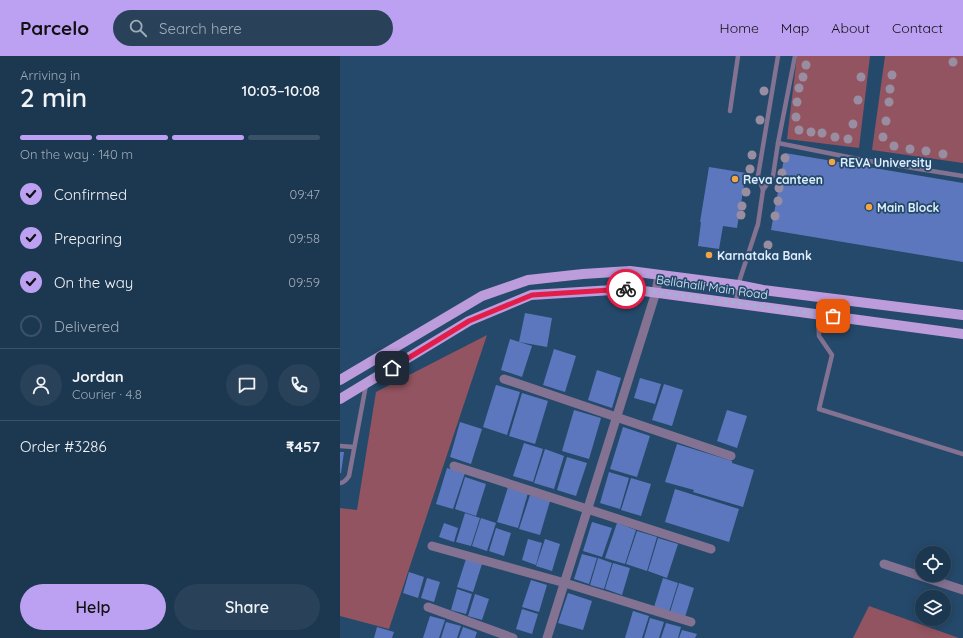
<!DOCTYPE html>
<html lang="en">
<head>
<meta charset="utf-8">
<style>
	body { margin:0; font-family:Quicksand,sans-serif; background:#29425a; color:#f1f3f6; height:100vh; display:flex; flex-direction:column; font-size:15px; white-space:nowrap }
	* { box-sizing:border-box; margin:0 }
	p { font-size:13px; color:#a0acb7 }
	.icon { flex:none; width:22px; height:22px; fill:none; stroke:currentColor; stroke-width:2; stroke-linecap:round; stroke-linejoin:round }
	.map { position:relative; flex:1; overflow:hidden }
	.drawer { display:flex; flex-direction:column; background:#1c3750; width:340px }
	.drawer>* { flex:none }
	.tools { position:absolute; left:575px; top:490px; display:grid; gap:8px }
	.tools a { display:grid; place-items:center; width:36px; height:36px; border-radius:50%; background:#1c3750; box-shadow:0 2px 10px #0003,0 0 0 1px #3a5167; font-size:20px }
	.pin { position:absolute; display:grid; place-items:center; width:34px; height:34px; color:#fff; margin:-17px; border-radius:8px; box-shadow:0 2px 6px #0006 }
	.courier { position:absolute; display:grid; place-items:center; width:40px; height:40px; margin:-20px; border:3px solid #e11d48; border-radius:50%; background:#fff; color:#222; box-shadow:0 1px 5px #0007 }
	.summary em { font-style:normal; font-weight:600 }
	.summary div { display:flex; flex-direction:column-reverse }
	.summary { display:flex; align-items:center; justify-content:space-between; height:68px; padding:0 20px }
	h1 { font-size:26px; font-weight:600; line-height:30px }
	.bar { display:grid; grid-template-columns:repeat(4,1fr); gap:6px 4px; align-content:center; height:48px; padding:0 20px }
	.bar i { height:5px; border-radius:3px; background:#3a5167 }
	.bar .selected { background:#bca0f2 }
	.bar p { grid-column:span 4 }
	.line { display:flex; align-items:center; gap:10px; padding:0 20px; border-top:1px solid #3a5167 }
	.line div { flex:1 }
	.round { display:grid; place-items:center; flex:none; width:42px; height:42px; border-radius:21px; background:#29425a }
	ol { padding:0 20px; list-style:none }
	li { display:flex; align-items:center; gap:12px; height:44px }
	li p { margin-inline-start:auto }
	li .icon { padding:4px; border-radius:50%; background:#bca0f2; color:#111; stroke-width:4 }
	li:last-child { color:#a0acb7 }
	li i { width:22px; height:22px; border:2px solid #3a5167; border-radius:50% }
	.cta { display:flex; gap:8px; margin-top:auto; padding:8px 20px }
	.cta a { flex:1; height:46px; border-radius:24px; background:#bca0f2; color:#111; font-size:16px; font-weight:600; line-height:46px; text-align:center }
	.cta a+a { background:#29425a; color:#f1f3f6 }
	header { display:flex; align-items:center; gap:24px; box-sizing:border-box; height:56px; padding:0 20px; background:#bca0f2; color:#111 }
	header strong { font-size:19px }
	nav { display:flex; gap:22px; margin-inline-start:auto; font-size:14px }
	.search { width:280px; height:36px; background:#29425a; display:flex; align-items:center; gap:10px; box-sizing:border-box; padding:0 14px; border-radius:22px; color:#a0acb7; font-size:15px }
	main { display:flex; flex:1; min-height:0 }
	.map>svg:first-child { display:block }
</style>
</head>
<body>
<header>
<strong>Parcelo</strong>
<div class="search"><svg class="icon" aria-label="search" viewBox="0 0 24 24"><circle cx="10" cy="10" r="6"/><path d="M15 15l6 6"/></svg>Search here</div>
<nav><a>Home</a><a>Map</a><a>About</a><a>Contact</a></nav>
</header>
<main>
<section class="drawer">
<div class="summary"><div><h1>2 min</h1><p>Arriving in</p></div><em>10:03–10:08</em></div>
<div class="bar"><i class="selected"></i><i class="selected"></i><i class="selected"></i><i></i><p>On the way · 140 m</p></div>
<ol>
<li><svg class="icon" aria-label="check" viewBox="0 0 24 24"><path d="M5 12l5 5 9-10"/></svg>Confirmed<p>09:47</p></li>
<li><svg class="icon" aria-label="check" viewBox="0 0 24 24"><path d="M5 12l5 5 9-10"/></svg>Preparing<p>09:58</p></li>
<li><svg class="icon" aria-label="check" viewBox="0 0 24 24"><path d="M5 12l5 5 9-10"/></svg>On the way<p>09:59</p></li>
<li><i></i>Delivered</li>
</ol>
<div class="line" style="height:72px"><a class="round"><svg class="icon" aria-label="person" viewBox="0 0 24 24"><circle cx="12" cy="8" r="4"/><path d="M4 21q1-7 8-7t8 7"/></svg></a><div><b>Jordan</b><p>Courier · 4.8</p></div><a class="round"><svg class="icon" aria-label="chat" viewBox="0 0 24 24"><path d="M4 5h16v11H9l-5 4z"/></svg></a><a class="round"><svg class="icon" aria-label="phone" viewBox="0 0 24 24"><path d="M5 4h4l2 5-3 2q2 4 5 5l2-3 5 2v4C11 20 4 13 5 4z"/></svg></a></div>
<div class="line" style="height:52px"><div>Order #3286</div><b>₹457</b></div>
<div class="cta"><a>Help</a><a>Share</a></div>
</section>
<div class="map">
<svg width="623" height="582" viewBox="0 0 623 582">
	<rect width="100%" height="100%" fill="#25496a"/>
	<!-- green -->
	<g fill="#925460">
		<path d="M457,0H530L519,92L447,83Z"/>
		<path d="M545,0H623V107L532,94Z"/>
		<path d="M147,279L49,573L0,560V452L17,454L36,336Z"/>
		<path d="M529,550L619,582H513Z"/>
	</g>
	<!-- building -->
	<g fill="#5d77be">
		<path d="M445,97L623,127V206L431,174Z"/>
		<path d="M369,111L406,117L397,172L383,170L379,193L358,190L361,166H360Z"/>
		<path d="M185,257L212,262L207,291L179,286Z"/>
		<path d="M170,283L192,290L182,321L161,314Z"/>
		<path d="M214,293L236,300L225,336L203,329Z"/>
		<path d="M257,314L281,322L272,352L248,344Z"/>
		<path d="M300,322L321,328L315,348L294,342Z"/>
		<path d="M324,328L343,334L332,370L312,364Z"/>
		<path d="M156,329L180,336L167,379L143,371Z"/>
		<path d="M182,337L208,345L195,388L169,380Z"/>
		<path d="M234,354L261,362L249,403L222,395Z"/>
		<path d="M387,354L407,360L397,392L377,385Z"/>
		<path d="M120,366L142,373L131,408L110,401Z"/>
		<path d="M283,371L310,380L297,421L270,413Z"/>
		<path d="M184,387L203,393L193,426L173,420Z"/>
		<path d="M337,388L392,405V407L414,414L403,451L353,436L354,434L325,426Z"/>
		<path d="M205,393L224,400L214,433L194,427Z"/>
		<path d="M0,396H4L1,417H0Z"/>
		<path d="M227,401L247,407L236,440L217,434Z"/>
		<path d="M107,412L125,417L113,453L96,448Z"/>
		<path d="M269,416L289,422L280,453L260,447Z"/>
		<path d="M125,421L146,428L136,460L115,453Z"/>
		<path d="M291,422L311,428L301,460L281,454Z"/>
		<path d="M168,431L188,437L178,472L157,466Z"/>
		<path d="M335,433L399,453L389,486L325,466Z"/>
		<path d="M190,439L210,445L200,479L179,473Z"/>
		<path d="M125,457L140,462L131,490L116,486Z"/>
		<path d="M141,462L156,467L147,495L132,490Z"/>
		<path d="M252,466L272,472L262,501L243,495Z"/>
		<path d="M104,467L118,472L114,486L99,481Z"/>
		<path d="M277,467L296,474L285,508L265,502Z"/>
		<path d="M156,472L171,477L164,500L149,495Z"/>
		<path d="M297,475L317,481L307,515L286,508Z"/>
		<path d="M318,482L338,488L327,522L308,515Z"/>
		<path d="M188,483L202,487L196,509L182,504Z"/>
		<path d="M205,483L220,488L212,515L196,510Z"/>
		<path d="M242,498L257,502L249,528L234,523Z"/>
		<path d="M258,502L272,507L264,533L250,529Z"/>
		<path d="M126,503L142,508L133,536L117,531Z"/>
		<path d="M273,507L290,512L282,539L265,533Z"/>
		<path d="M69,516L84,521L78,542L63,537Z"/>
		<path d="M87,522L100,526L94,546L81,542Z"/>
		<path d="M323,522L338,527L329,556L314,551Z"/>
		<path d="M191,524L207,529L199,556L182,551Z"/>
		<path d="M339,527L354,532L345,561L330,556Z"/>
		<path d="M117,533L132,538L126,558L111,554Z"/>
		<path d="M228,537L252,545L243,574L218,567Z"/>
		<path d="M135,538L149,543L142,564L128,560Z"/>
		<path d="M182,553L198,558L192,578L176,573Z"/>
		<path d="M293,555L309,560L302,582H285Z"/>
		<path d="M90,560L105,564L99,582H83Z"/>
		<path d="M310,562L324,566L319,582H304Z"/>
		<path d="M106,566L121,570L117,582H101Z"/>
		<path d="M326,567L341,571L338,582H321Z"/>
		<path d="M37,571L54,576L52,582H34Z"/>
		<path d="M123,571L137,576L135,582H119Z"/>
		<path d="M342,574L357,578L355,582H339Z"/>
	</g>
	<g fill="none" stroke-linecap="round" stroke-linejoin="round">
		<!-- service -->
		<g stroke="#837292" stroke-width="4.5">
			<path d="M390,55L398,0"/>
			<path d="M438,87L523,104L623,120"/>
			<path d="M423,134L418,120L438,0"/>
			<path d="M396,247L398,229L418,168L423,134L433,120L438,87L455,0"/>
			<path d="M478,258L479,280L492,299L479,353L623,398"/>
			<path d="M0,390L14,391"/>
			<path d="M0,427C4,427 7,423 9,420L26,329"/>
		</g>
		<!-- minor -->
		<g stroke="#837292" stroke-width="9">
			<path d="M164,323L391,400"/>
			<path d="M114,410L371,493"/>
			<path d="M92,490L225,527L351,566"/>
			<path d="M544,508L623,534"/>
			<path d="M88,551L173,582"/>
			<path d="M207,582L316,236L319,219"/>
		</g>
		<!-- primary -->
		<g stroke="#bd9cdc" stroke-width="10">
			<path d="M0,324L142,240L188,224L243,218L290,215L398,229L423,234L623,259"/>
			<path d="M0,343L129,265L191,239L289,233L623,278"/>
		</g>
	</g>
	<!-- trees -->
	<g fill="#998ea1">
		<circle cx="613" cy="6" r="4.5"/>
		<circle cx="466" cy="9" r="4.5"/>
		<circle cx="552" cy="19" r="4.5"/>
		<circle cx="463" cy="21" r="4.5"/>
		<circle cx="521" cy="21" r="4.5"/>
		<circle cx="459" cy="32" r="4.5"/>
		<circle cx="550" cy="33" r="4.5"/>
		<circle cx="424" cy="35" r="4.5"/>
		<circle cx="518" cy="44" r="4.5"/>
		<circle cx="457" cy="46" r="4.5"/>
		<circle cx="549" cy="46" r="4.5"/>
		<circle cx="456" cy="61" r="4.5"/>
		<circle cx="420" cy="64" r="4.5"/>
		<circle cx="546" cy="65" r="4.5"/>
		<circle cx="513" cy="68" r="4.5"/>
		<circle cx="459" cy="74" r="4.5"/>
		<circle cx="471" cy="76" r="4.5"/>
		<circle cx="482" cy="77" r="4.5"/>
		<circle cx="495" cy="81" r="4.5"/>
		<circle cx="543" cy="81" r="4.5"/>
		<circle cx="508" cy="83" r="4.5"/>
		<circle cx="554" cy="90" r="4.5"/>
		<circle cx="570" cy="93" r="4.5"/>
		<circle cx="586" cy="95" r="4.5"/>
		<circle cx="603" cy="98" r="4.5"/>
		<circle cx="412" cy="99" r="4.5"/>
		<circle cx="445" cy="102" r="4.5"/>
		<circle cx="410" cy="113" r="4.5"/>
		<circle cx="442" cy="117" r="4.5"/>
		<circle cx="439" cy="132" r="4.5"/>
		<circle cx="406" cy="136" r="4.5"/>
		<circle cx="438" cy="145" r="4.5"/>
		<circle cx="402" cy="150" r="4.5"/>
		<circle cx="401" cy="159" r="4.5"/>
		<circle cx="435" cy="160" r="4.5"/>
		<circle cx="428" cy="189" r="4.5"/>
	</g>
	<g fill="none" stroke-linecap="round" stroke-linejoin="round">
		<!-- done -->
		<path stroke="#9db4ca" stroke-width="4" stroke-dasharray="0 7.2" d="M286,233L316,236L493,260"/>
		<!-- route -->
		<path stroke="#e11d48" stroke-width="5" d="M52,312L129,265L192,239L286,233"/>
	</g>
	<!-- markers -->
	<g fill="#f3a443" stroke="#25496a" stroke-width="1.5">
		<circle cx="492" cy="106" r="4"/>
		<circle cx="395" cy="123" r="4"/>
		<circle cx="529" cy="151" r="4"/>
		<circle cx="369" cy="199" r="4"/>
	</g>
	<g text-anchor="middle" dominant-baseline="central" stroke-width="3.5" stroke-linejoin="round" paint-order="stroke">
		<!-- poi labels -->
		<g font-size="12" font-weight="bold" fill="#deeefe" stroke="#25496a" text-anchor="start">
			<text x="500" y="106">REVA University</text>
			<text x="403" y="123">Reva canteen</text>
			<text x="537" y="151">Main Block</text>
			<text x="377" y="199">Karnataka Bank</text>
		</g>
		<!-- street labels -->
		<g font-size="12" fill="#deeefe" stroke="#25496a">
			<text transform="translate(372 231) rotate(8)">Bellahalli Main Road</text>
		</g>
	</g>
</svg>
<div class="tools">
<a><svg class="icon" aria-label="locate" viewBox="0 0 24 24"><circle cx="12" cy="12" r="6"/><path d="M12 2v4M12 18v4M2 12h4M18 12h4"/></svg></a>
<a><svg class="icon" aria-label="layers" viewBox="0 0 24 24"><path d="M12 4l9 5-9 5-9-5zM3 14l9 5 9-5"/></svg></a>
</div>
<div class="pin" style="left:493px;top:260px;background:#ea580c"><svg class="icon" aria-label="bag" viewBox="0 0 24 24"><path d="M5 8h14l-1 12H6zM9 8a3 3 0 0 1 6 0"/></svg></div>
<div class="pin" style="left:52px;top:312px;background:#1f2937"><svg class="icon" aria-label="home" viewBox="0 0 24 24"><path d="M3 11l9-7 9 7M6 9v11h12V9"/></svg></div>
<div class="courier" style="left:286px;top:233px"><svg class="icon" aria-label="bike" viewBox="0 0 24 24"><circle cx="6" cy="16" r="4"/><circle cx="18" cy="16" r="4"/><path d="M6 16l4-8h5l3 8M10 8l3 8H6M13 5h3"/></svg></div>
</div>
</main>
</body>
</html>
